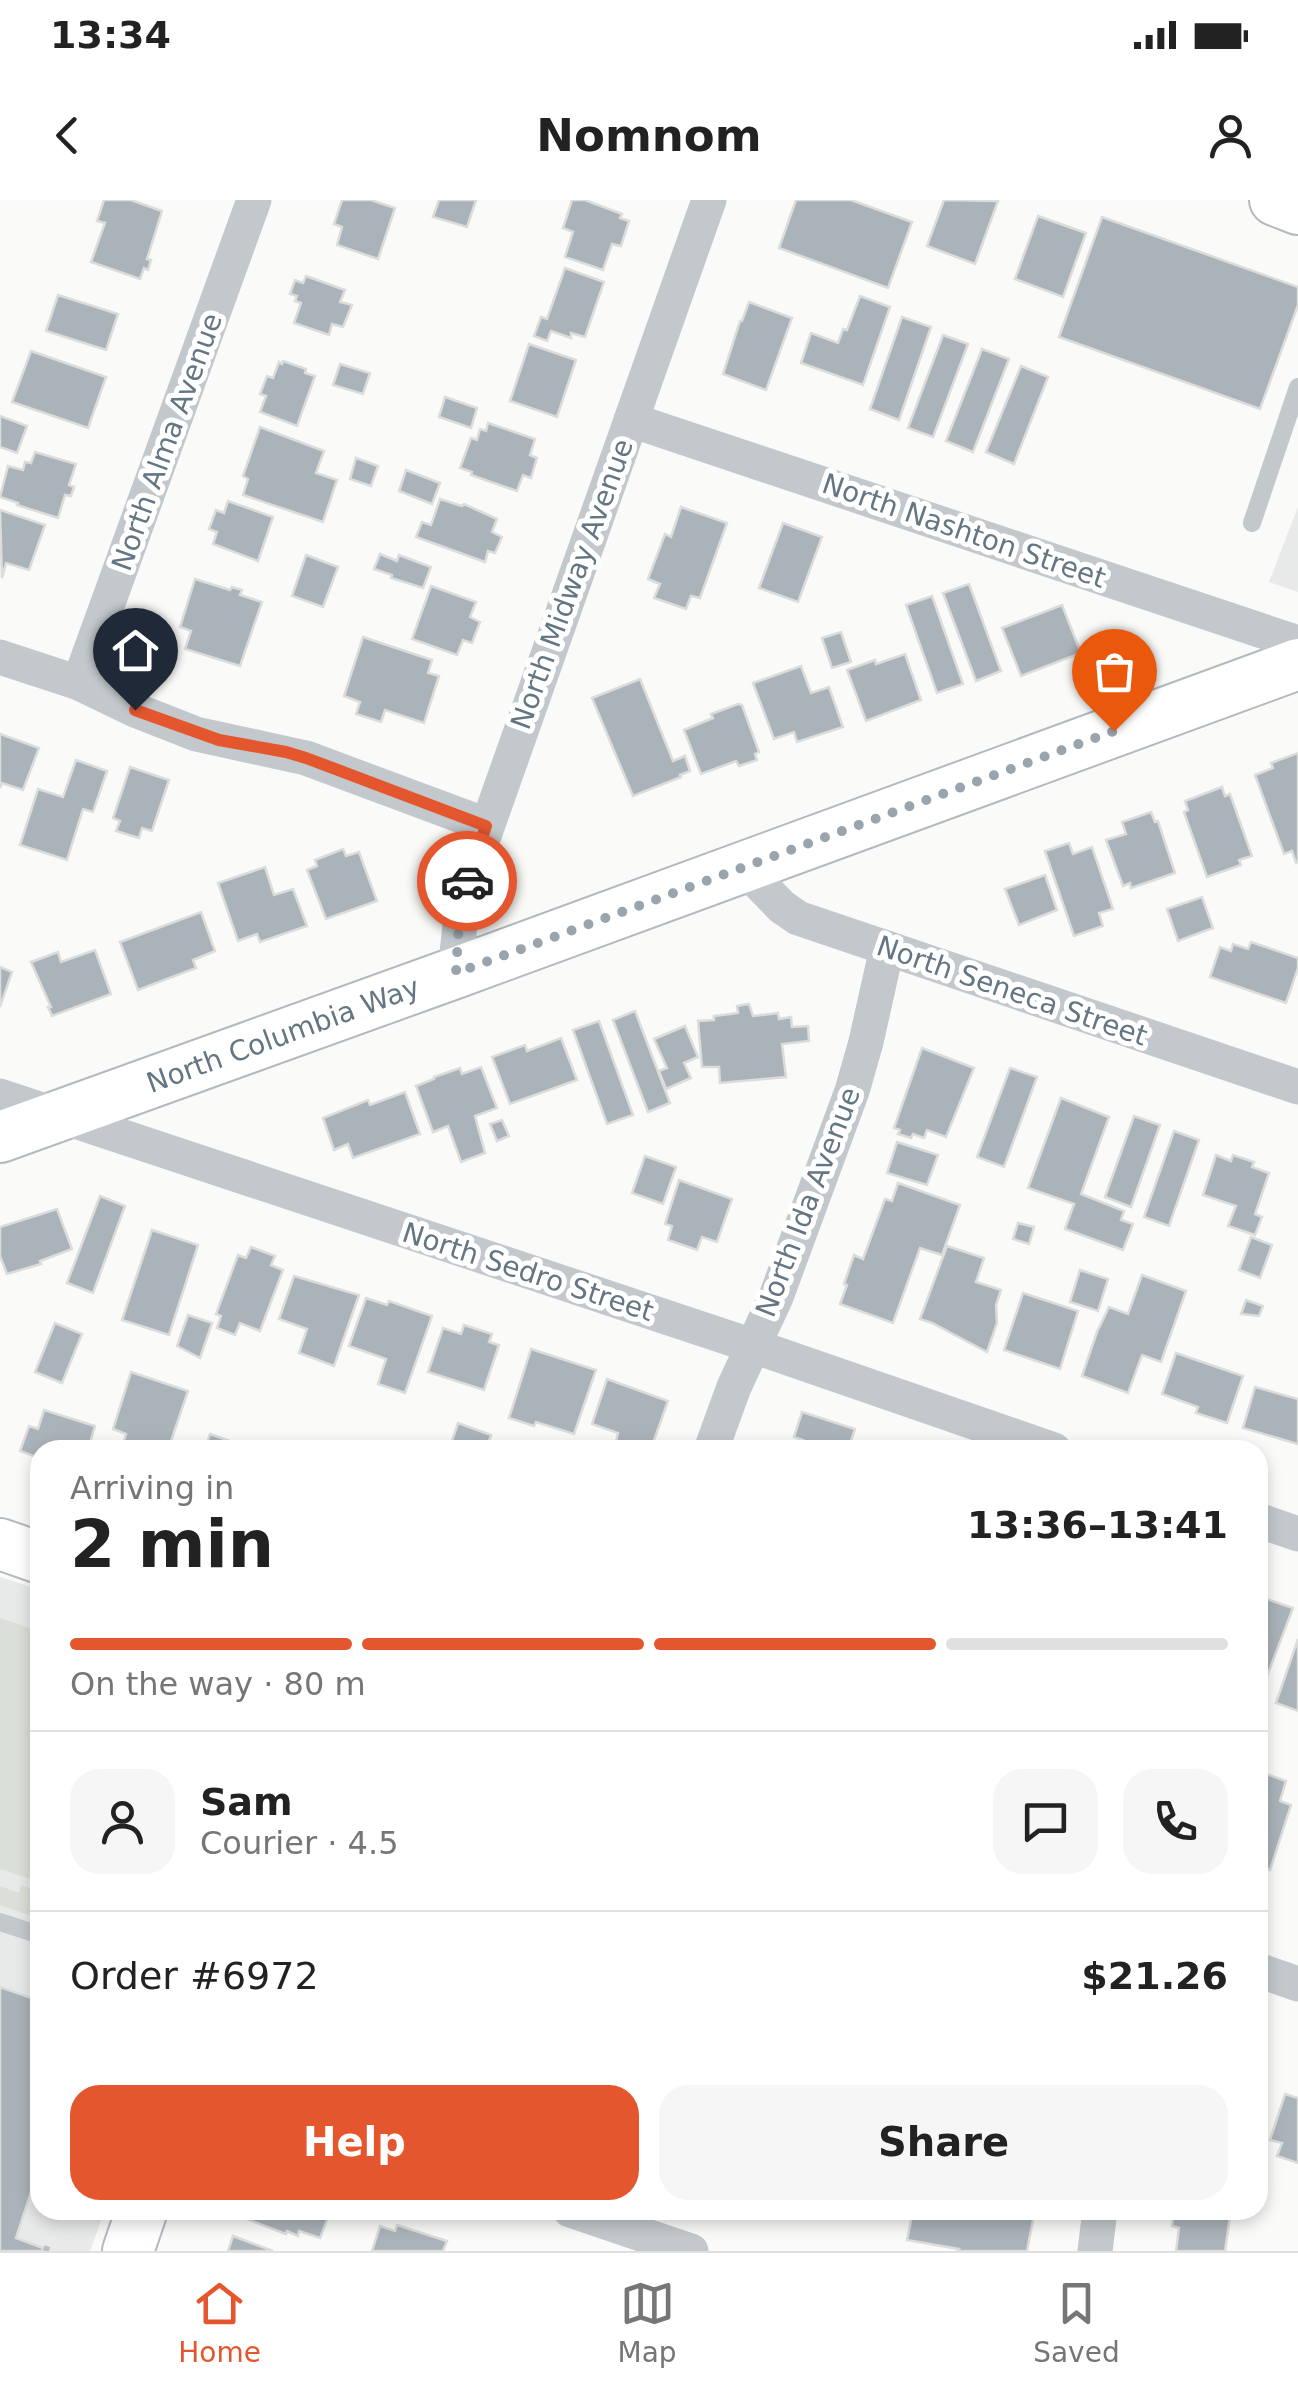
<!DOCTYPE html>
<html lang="en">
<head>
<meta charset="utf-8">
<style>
	body { margin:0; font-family:"DejaVu Sans",sans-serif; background:#f6f6f6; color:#222; height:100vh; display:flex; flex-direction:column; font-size:38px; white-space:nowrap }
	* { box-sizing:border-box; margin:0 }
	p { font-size:32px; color:#767676 }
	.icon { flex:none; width:55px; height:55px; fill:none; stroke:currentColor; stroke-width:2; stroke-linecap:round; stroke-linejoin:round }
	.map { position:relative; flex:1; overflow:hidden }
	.side { position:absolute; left:30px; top:1240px; width:1238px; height:780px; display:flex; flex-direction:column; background:#fff; border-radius:30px; box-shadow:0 5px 15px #0003 }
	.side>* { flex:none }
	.pin { position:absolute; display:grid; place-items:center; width:85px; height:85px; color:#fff; margin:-102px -42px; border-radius:50% 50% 50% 0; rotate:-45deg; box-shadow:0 0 10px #0007 }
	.pin .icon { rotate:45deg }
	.courier { position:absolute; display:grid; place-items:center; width:100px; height:100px; margin:-50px; border:8px solid #e4572e; border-radius:50%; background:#fff; color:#222; box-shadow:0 2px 12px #0007 }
	.summary em { font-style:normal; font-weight:800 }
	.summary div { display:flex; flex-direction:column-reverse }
	.summary { display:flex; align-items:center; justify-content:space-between; height:170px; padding:0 40px }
	h1 { font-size:65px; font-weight:800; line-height:75px }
	.bar { display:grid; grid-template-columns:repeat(4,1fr); gap:15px 10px; align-content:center; height:120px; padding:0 40px }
	.bar i { height:12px; border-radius:8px; background:#e0e0e0 }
	.bar .active { background:#e4572e }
	.bar p { grid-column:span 4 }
	.line { display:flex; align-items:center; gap:25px; padding:0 40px; border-top:2px solid #e0e0e0 }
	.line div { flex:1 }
	.round { display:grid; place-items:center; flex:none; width:105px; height:105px; border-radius:30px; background:#f6f6f6 }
	.button { display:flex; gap:20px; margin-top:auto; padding:20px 40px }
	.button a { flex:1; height:115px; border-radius:30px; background:#e4572e; color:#fff; font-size:40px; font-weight:800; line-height:115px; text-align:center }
	.button a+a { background:#f6f6f6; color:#222 }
	.status { display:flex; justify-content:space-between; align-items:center; height:70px; padding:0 50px; background:#fff; direction:ltr }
	.status svg { height:28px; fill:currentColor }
	header { display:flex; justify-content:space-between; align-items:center; height:130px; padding:0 40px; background:#fff; font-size:45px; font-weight:800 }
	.tabs { display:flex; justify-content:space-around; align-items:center; height:140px; border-top:2px solid #e0e0e0; background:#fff; font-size:28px; color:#767676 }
	.tabs a { display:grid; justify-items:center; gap:5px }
	.tabs .active { color:#e4572e }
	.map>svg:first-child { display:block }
</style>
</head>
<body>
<div class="status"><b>13:34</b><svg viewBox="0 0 49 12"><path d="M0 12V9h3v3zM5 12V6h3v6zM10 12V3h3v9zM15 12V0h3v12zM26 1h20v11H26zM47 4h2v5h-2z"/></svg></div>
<header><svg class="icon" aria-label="back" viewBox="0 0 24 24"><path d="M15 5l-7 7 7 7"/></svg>Nomnom<svg class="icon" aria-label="person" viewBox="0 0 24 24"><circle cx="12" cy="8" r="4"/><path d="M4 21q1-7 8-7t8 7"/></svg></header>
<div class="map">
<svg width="1298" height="2051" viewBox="0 0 1298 2051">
	<rect width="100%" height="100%" fill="#fafaf8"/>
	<!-- built -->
	<g fill="#e8e9e9">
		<path d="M1298,307V392L1269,382Z"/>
		<path d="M0,1377L40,1390V2010H105L90,2051H0Z"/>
	</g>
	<!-- green -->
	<g fill="#dadfd7">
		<path d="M0,1418L40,1432V1682L0,1669Z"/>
		<path d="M21,1685L40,1692V1719L0,1705V1686L19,1693Z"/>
	</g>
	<!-- building -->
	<g fill="#aab3b9" stroke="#dcdcda" stroke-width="2.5">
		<path d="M104,0H131L162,11L147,59L151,60L148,70L144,68L140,79L91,62L105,23L97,21Z"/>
		<path d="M342,0H371L395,8L378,59L337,45L342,27L334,24Z"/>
		<path d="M439,0H476L467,27L433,17Z"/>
		<path d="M572,0H585L622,14L620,18L629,21L621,46L612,44L603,70L565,57L573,32L563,28Z"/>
		<path d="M796,0H851L912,22L888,88L779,48Z"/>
		<path d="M944,0L998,1L975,64L927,46Z"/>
		<path d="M1038,16L1086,33L1063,97L1015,79Z"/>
		<path d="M1102,17L1298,87V105L1260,209L1059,137Z"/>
		<path d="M565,68L604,82L585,137L571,133V138L551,131L547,141L534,136L541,117L547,119Z"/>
		<path d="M306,76L345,90L340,102L352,105L343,127L332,124L329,135L294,123L301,103L295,101L297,96L290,94L295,80L303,83Z"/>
		<path d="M58,95L118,114L106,150L46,131Z"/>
		<path d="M860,96L890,107L863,185L801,163L811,133L838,143L843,129L847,130Z"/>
		<path d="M749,102L792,118L766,190L723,174L740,121H742Z"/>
		<path d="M902,117L931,127L899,220L870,209Z"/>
		<path d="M943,135L968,144L933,237L908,228Z"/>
		<path d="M529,144L576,160L557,217L510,201Z"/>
		<path d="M982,149L1009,159L973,252L946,241Z"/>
		<path d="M31,151L106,177L88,228L12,202Z"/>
		<path d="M283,161L306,169L305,173L315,176L297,226L260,212L266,196L260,194L267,176L273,178L279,162L282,164Z"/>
		<path d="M340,164L370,173L363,194L333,185Z"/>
		<path d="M1021,166L1048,177L1014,264L986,252Z"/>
		<path d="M445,197L477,208L471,228L439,217Z"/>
		<path d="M0,216L27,226L17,253L0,247Z"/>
		<path d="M488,223L535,239L530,255L537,258L531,278L523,275L517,291L471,275L472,272L460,268L471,238L477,240L480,229L486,231Z"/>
		<path d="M260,227L324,251L316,273L337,280L323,322L243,295L248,279L243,276Z"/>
		<path d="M35,252L76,264L69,285L74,287L71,296L65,295L58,318L17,305L18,303L0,297L8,266L23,270L25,262L31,263Z"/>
		<path d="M356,258L378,266L371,286L350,279Z"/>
		<path d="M406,270L440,283L432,304L399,291Z"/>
		<path d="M440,299L462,306L464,304L497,319L492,332L502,337L495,353L488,351L485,362L416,337L422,322L431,325Z"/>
		<path d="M228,301L273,317L258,361L213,344L217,332L209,329L216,310L224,313Z"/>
		<path d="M681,307L727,323L700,398L691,396L686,409L654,398L660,384L648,379L665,334L671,337Z"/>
		<path d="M0,310L45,325L29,370L6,363L2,378Z"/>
		<path d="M783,323L822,337L798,402L759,388Z"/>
		<path d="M380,354L397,361L399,355L431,367L423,388L391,378L392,375L374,369Z"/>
		<path d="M306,355L338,367L323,407L292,396Z"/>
		<path d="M195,379L230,390L232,387L242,390L240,395L262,402L240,466L185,449L191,431L180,427Z"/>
		<path d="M969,384L1001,471L976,481L943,393Z"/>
		<path d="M431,386L476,402L470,417L480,422L472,443L463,440L457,455L412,439Z"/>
		<path d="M932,396L963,484L937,493L906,405Z"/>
		<path d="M1062,405L1081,453L1021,476L1002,428Z"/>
		<path d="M841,432L851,462L832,468L822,438Z"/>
		<path d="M363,437L432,460L428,473L439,476L424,523L385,510L381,522L356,514L360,502L344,496Z"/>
		<path d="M905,454L921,500L866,521L847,470L875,460L876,464Z"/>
		<path d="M801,466L811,493L829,487L843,527L797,542L794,532L774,539L753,483Z"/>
		<path d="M640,479L673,561L685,556L690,571L680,575L681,577L633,596L592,498Z"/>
		<path d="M738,504L742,505L759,552L755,554L757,560L739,566L736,561L701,574L684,530L713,518L711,514Z"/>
		<path d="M0,534L39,548L23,590L2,583L0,588Z"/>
		<path d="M1298,553V662L1296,663L1292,651L1284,654L1255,575L1273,568L1271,563Z"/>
		<path d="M76,560L107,571L93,612L83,609L67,660L20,645L38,589L63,597Z"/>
		<path d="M130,567L169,580L152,631L142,628L139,638L116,631L120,621L113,618Z"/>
		<path d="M1222,587L1225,596L1230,594L1252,656L1239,660L1241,665L1207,677L1184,612L1188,610L1185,601Z"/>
		<path d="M1151,612L1155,622L1158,621L1175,673L1131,688L1130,683L1123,686L1106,640L1126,634L1122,622Z"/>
		<path d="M1069,643L1073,654L1092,647L1113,709L1099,713L1103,726L1074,736L1045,651Z"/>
		<path d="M343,649L346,656L359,652L377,701L326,719L307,670L317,666L315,660Z"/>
		<path d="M265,667L274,695L293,689L307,726L260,742L257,734L238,741L218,683Z"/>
		<path d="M1045,675L1057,710L1019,725L1005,689Z"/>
		<path d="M1202,697L1213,728L1178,741L1167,709Z"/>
		<path d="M201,712L215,751L193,760L196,768L138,790L120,742Z"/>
		<path d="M1251,742L1298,758V768L1286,803L1210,777L1220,747L1231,751L1233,744L1248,749Z"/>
		<path d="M95,750L111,794L52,816L48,807H51L31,762L58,752L61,762Z"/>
		<path d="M0,767L12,772L0,807Z"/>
		<path d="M749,804L753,816L778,813L779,819L791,817L792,827L808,826L809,841L782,844L786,877L720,883L719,867H702L698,821L714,820V816L738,813L737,806Z"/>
		<path d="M635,811L670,903L648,912L613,820Z"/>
		<path d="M599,821L633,915L607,924L573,830Z"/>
		<path d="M685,826L698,857L684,863L691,878L666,889L659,871L667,868L654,839Z"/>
		<path d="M561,838L577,880L510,904L492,857L525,845L527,851Z"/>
		<path d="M922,848L974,868L946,937L927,930L924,938L913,934L911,938L898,934L900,930L894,928Z"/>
		<path d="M481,867L497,908L475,916L485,953L461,962L448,926L433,932L416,886L434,879V877L460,868L462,874Z"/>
		<path d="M1010,868L1037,877L1004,967L977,957Z"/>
		<path d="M405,892L420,934L353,958L348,944L334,950L323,918L368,900L370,905Z"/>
		<path d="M1061,898L1109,917L1081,994L1124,1011L1121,1020L1133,1024L1123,1050L1065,1029L1074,1004L1028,988Z"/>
		<path d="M1134,916L1160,925L1131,1007L1105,997Z"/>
		<path d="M502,920L509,936L497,941L490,924Z"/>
		<path d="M1174,931L1199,940L1169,1026L1144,1017Z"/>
		<path d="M897,942L938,955L927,985L887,973Z"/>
		<path d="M1216,955L1231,961L1233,955L1254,962L1252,967L1269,973L1255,1014L1262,1017L1255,1035L1228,1026L1236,1006L1203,995Z"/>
		<path d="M645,956L676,967L663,1004L632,993Z"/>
		<path d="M679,980L732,999L717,1042L702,1037L697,1050L668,1040L672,1026L665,1024Z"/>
		<path d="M898,983L960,1005L942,1055L920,1048L893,1123L840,1104L847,1085L844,1084L854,1055L863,1059L885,999L892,1001Z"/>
		<path d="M100,996L125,1006L93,1093L67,1083Z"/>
		<path d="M57,1009L72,1049L40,1061L41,1064L7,1074L0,1056V1027Z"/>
		<path d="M1018,1023L1034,1027L1029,1044L1013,1039Z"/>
		<path d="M152,1030L198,1045L169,1135L122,1120Z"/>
		<path d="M1251,1037L1272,1045L1260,1078L1239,1070Z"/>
		<path d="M947,1046L984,1058L976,1082L1001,1090L996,1105L997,1123L987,1152L932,1123L920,1119Z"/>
		<path d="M251,1047L275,1056L271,1065L283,1070L260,1131L240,1123L235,1135L217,1128L221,1116L216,1114L238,1055L246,1058Z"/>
		<path d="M1080,1070L1108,1079L1098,1111L1070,1102Z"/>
		<path d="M1142,1075L1186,1091L1161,1162L1142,1155L1128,1193L1082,1176L1097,1132L1109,1107L1128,1114Z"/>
		<path d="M294,1076L359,1095L334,1166L299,1153L307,1129L279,1119Z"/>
		<path d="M1023,1093L1078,1111L1060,1169L1004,1150Z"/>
		<path d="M366,1098L387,1105L389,1101L432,1116L405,1193L378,1184L386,1159L349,1146Z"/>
		<path d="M1246,1100L1263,1106L1259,1116L1241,1114Z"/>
		<path d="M188,1115L212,1123L200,1158L177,1146Z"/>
		<path d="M55,1123L82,1134L62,1183L35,1172Z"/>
		<path d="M464,1125L492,1134L489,1142L499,1145L484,1190L428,1172L443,1128L461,1134Z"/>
		<path d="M531,1149L596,1170L574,1234L536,1222L534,1226L509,1218Z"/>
		<path d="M1176,1153L1243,1176L1227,1223L1196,1213L1198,1207L1162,1194Z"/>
		<path d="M131,1172L188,1191L168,1250H121L126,1234L113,1229Z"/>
		<path d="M607,1179L668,1201L652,1246L650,1245L648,1250H608L612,1241L616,1242L618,1233L592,1224Z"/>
		<path d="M1255,1187L1298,1199V1244L1243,1228Z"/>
		<path d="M44,1210L95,1226L88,1250H40V1270L36,1269L39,1258L20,1251L29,1226L38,1229Z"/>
		<path d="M802,1212L855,1229L848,1250H799L803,1240L794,1237Z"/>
		<path d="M458,1223L491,1235L486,1250H449Z"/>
		<path d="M210,1234L256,1250H205Z"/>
		<path d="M1264,1398L1293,1408L1267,1476L1258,1472V1402L1261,1404Z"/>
		<path d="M1298,1439V1511L1276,1503Z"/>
		<path d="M1258,1571L1286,1581L1280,1601L1291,1605L1270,1670L1258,1665Z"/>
		<path d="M0,1787L40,1801V1965L16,2038L43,2048L42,2051H0Z"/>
		<path d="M1285,1894L1298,1898V1963L1277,1956L1282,1943L1270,1940Z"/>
		<path d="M241,2010H331L320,2038L299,2031L298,2036L287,2031L286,2034L239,2016Z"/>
		<path d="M913,2010H1008L1034,2015L1027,2051H958L959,2049L907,2040Z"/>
		<path d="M1174,2010H1231L1225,2051H1176L1179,2028L1172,2026Z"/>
		<path d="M397,2025L447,2041L443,2051H372L380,2026L395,2031Z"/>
		<path d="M233,2036L273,2051H228Z"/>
	</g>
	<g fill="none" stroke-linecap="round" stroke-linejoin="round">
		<!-- secondary casing -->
		<g stroke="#b3babf" stroke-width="54">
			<g id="secondary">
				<path d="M1275,0L1298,9"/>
				<path d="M0,937L455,773L1298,464"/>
				<path d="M0,1344L40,1358"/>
				<path d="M128,2051L142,2010"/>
			</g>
		</g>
		<!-- path -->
		<path stroke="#bbbfc2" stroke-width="6" stroke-dasharray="5 5" stroke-linecap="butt" d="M46,2051L48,2044"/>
		<!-- lane -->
		<g stroke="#c3c8cc" stroke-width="18">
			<path d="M1252,323L1298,187"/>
			<path d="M0,1722L40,1735"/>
		</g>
		<!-- street -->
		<g stroke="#c3c8cc" stroke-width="35">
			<path d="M631,220L1298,443"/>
			<path d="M0,457L79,483L135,510L196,534L306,558L486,625"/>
			<path d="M79,483L254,0"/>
			<path d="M743,667L782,707L798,718L1298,887"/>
			<path d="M455,773L463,695L709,0"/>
			<path d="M0,896L753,1146L1054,1250"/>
			<path d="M711,1250L734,1187L776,1097L852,891L866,842L887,748"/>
			<path d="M1258,1320L1298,1334"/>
			<path d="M1258,1770L1298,1784"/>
			<path d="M570,2010L691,2051"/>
			<path d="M1095,2051L1100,2010"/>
		</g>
		<!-- secondary -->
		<use href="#secondary" stroke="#fff" stroke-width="50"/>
	</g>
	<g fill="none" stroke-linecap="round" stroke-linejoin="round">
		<!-- done -->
		<path stroke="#99a4ac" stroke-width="10" stroke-dasharray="0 18" d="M467,681C458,711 458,742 456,773L1114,531"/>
		<!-- route -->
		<path stroke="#e4572e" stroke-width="12" d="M135,510L219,540L286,552L306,558L486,626L467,681"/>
	</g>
	<g text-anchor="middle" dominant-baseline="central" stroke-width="10" stroke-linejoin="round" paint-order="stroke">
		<!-- street labels -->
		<g font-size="28" fill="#657683" stroke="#fff">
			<text transform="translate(167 242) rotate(-70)">North Alma Avenue</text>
			<text transform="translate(964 331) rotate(19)">North Nashton Street</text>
			<text transform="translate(572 384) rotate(-70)">North Midway Avenue</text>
			<text transform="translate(1012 791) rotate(19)">North Seneca Street</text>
			<text transform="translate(283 835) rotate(-20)">North Columbia Way</text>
			<text transform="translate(808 1002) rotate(-69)">North Ida Avenue</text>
			<text transform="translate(528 1072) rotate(18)">North Sedro Street</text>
		</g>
	</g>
</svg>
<div class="pin" style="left:1114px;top:531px;background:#ea580c"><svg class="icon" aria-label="bag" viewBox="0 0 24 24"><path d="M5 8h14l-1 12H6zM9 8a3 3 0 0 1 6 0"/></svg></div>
<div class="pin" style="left:135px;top:510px;background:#1f2937"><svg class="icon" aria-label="home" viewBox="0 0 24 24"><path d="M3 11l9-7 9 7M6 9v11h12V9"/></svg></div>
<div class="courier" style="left:467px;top:681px"><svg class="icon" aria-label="car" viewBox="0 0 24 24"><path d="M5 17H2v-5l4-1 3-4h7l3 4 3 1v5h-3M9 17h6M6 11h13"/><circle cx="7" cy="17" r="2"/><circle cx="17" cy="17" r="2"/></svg></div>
<section class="side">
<div class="summary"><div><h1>2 min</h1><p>Arriving in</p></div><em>13:36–13:41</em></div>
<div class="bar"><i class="active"></i><i class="active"></i><i class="active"></i><i></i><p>On the way · 80 m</p></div>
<div class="line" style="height:180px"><a class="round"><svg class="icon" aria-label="person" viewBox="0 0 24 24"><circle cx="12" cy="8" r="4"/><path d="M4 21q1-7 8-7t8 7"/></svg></a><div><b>Sam</b><p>Courier · 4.5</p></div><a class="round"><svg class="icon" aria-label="chat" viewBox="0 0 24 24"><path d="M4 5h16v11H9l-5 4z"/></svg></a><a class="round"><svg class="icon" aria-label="phone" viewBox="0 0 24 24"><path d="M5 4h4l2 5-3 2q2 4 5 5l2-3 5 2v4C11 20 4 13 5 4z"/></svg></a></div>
<div class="line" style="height:130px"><div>Order #6972</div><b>$21.26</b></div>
<div class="button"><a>Help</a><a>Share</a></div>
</section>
</div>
<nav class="tabs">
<a class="active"><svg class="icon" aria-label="home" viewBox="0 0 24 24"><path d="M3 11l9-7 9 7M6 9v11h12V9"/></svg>Home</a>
<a><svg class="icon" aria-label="map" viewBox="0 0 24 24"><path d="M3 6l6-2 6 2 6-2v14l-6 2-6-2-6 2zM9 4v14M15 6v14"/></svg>Map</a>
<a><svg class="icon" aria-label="saved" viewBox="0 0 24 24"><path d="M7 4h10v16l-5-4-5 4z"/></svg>Saved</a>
</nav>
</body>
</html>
